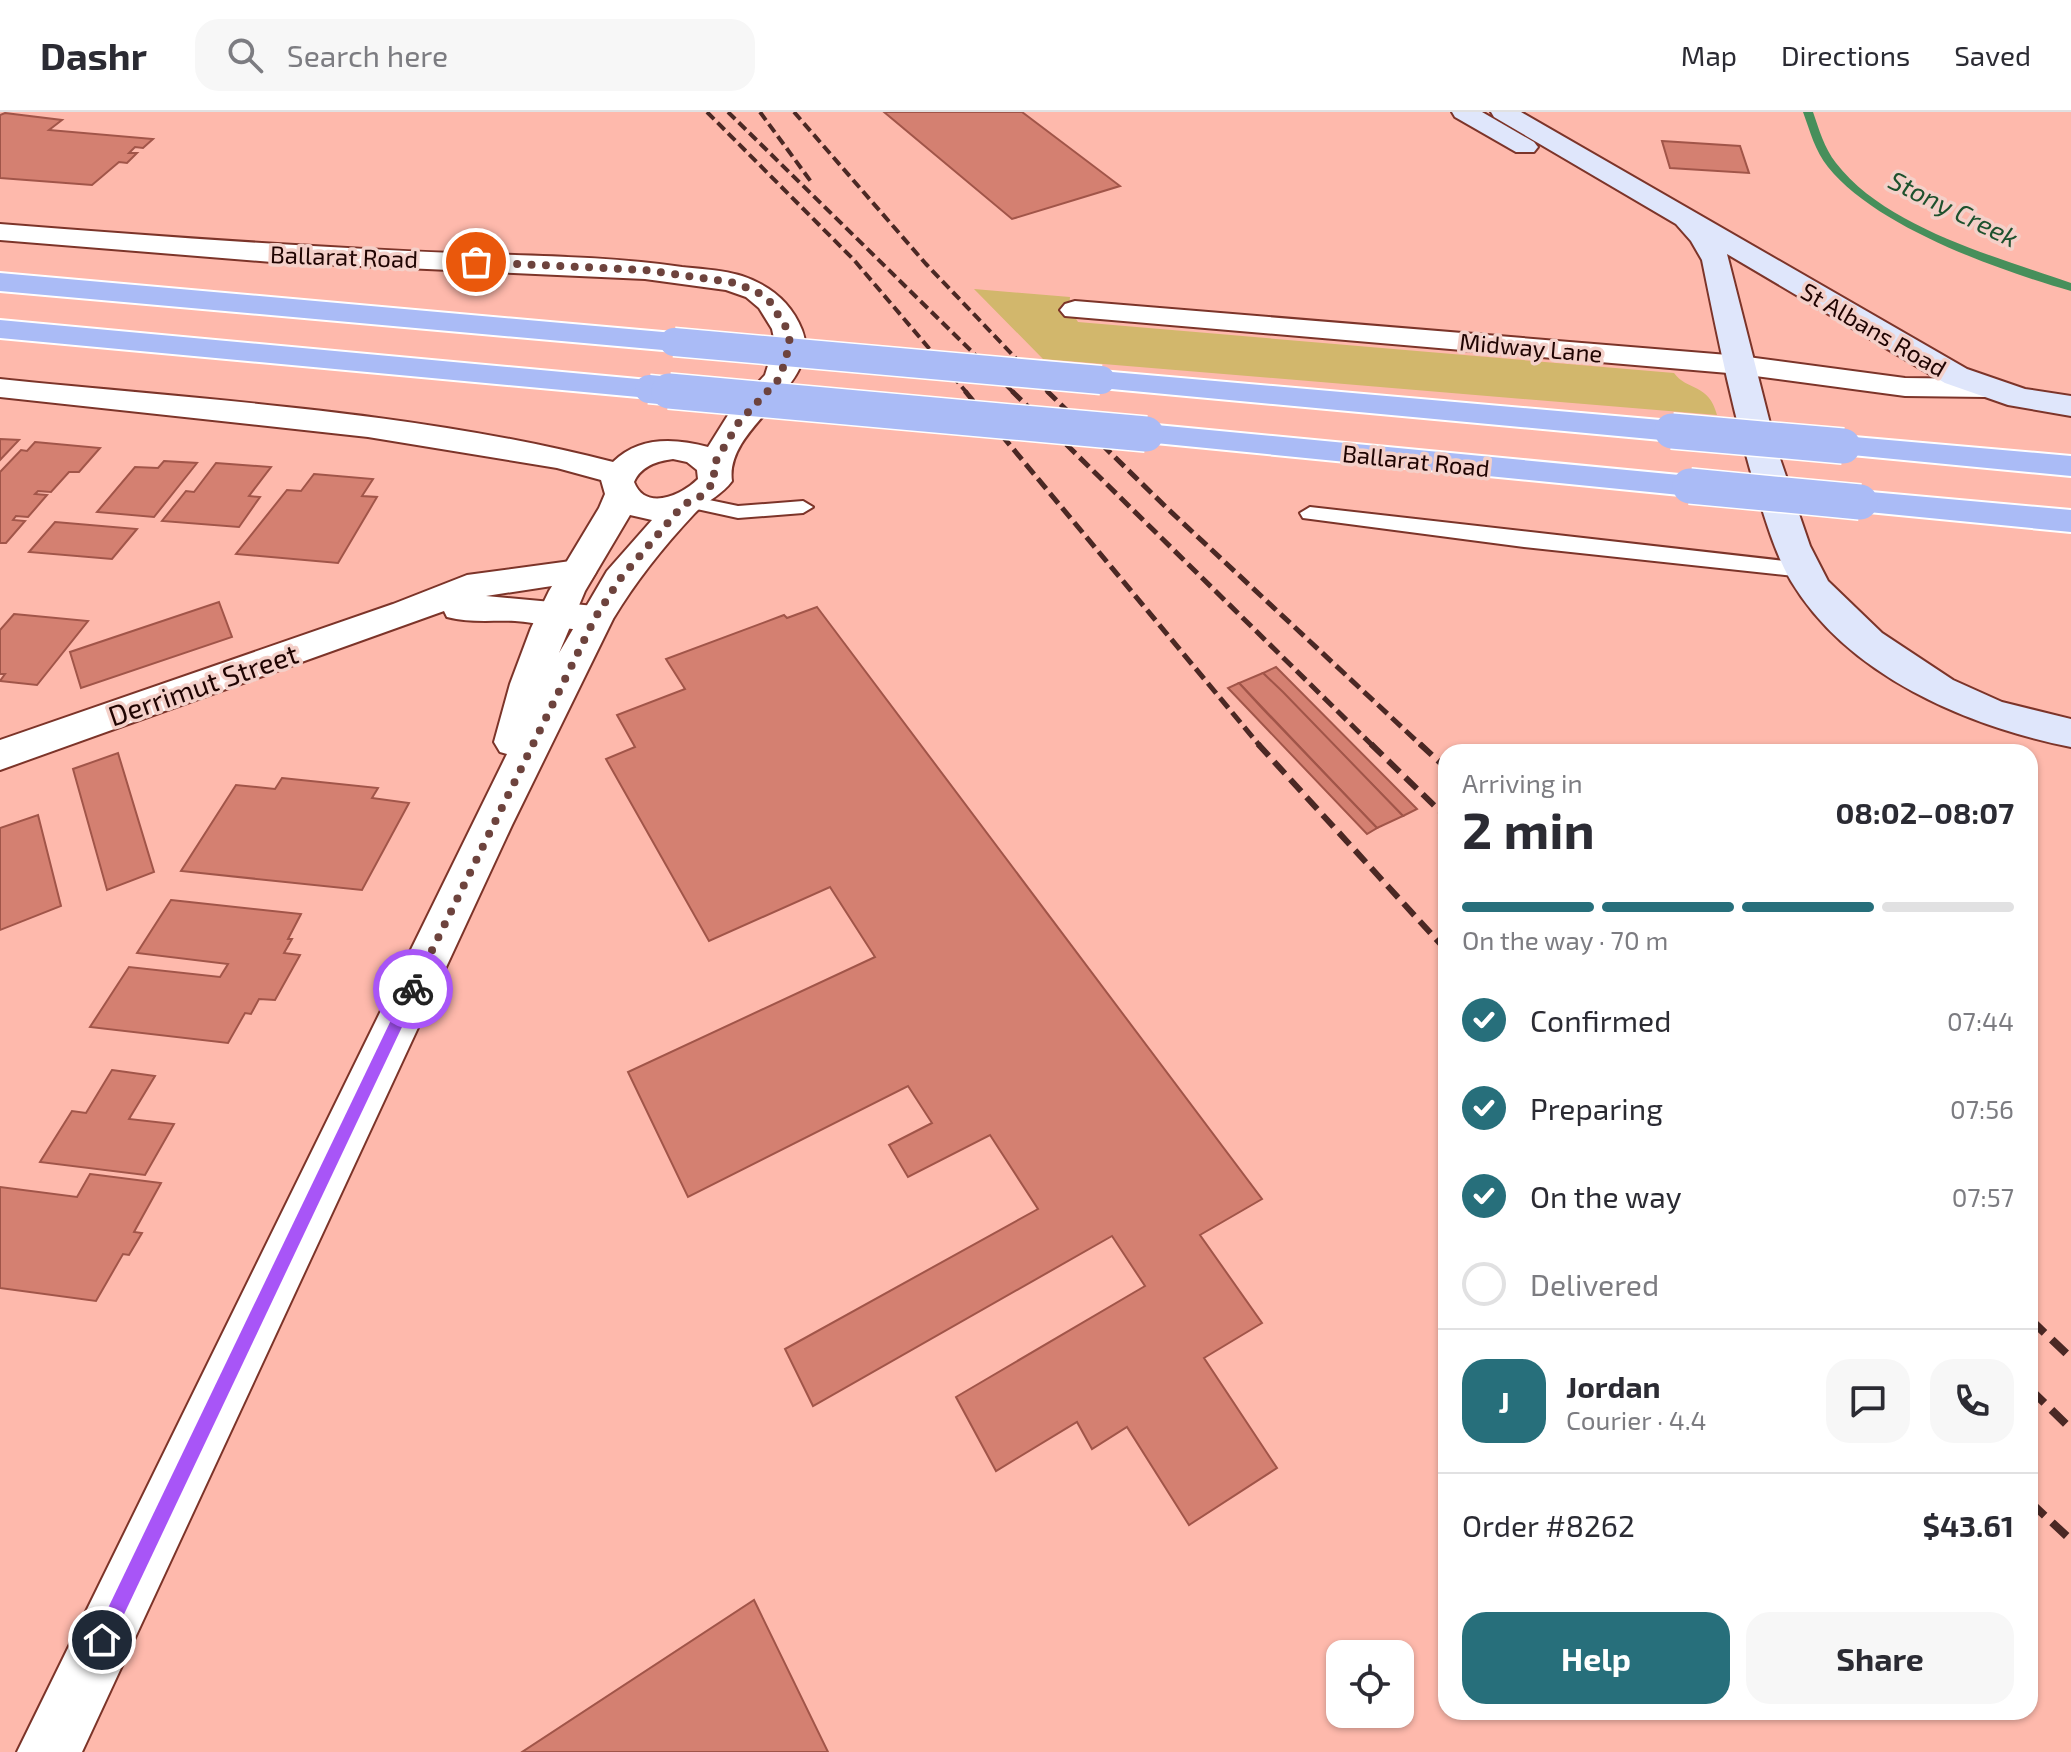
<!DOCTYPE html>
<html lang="en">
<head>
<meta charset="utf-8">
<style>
	body { margin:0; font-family:"Exo 2",sans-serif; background:#f7f7f7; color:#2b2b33; height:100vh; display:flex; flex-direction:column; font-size:30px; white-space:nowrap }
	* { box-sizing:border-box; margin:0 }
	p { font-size:26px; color:#7c7c81 }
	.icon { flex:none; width:44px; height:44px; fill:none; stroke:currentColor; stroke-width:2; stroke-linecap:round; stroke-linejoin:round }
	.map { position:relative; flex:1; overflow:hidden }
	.side { position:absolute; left:1438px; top:632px; width:600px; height:976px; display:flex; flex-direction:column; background:#fff; border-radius:24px; box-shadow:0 2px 6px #0004 }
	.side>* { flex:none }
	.buttons { position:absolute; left:1326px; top:1528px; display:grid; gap:16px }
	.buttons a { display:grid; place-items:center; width:88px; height:88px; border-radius:16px; background:#fff; box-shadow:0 2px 6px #0004; font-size:40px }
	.pin { position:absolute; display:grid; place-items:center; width:68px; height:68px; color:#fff; margin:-34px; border:4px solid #fff; border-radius:50%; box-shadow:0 2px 8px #0007 }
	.courier { position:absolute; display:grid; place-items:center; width:80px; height:80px; margin:-40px; border:6px solid #a855f7; border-radius:50%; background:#fff; color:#222; box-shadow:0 2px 10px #0007 }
	.overview em { font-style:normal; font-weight:700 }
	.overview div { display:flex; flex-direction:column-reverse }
	.overview { display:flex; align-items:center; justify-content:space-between; height:136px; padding:0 24px }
	h1 { font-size:52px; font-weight:700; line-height:60px }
	.bar { display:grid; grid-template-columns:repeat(4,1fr); gap:12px 8px; align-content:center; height:96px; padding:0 24px }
	.bar i { height:10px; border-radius:6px; background:#e1e1e2 }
	.bar .selected { background:#276f7b }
	.bar p { grid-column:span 4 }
	.line { display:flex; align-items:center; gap:20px; padding:0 24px; border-top:2px solid #e1e1e2 }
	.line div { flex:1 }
	.round { display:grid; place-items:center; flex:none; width:84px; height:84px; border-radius:24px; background:#f7f7f7 }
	ol { padding:0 24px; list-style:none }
	li { display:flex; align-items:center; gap:24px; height:88px }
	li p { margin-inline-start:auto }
	li .icon { padding:8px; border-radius:50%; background:#276f7b; color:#fff; stroke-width:4 }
	li:last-child { color:#7c7c81 }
	li i { width:44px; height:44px; border:4px solid #e1e1e2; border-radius:50% }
	.primary-button { display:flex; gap:16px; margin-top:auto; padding:16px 24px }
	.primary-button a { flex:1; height:92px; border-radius:24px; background:#276f7b; color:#fff; font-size:32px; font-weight:700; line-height:92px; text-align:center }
	.primary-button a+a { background:#f7f7f7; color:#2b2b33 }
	header { display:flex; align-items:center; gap:48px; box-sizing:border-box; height:112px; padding:0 40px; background:#fff; border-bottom:2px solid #e1e1e2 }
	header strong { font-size:38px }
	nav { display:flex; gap:44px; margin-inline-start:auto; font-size:28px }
	.search { width:560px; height:72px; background:#f7f7f7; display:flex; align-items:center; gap:20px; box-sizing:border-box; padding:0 28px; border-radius:24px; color:#7c7c81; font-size:30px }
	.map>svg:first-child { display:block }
</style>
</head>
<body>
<header>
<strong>Dashr</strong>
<div class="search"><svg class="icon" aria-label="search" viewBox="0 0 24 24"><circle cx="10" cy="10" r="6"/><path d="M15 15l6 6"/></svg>Search here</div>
<nav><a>Map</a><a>Directions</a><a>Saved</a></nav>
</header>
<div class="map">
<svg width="2071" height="1640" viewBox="0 0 2071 1640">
	<rect width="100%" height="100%" fill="#feb9ac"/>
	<!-- green -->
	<path fill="#d2b76c" d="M974,177L1070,185L1069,195L1078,210L1674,261C1687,279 1709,271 1717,303L1043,247Z"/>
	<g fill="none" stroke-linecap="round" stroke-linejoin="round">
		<!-- stream -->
		<path fill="#478f5b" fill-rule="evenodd" d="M1803,0H1813C1819,17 1824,36 1836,51C1886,116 1997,145 2071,171V179C1998,158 1876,115 1828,55C1815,39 1810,19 1803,0Z"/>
	</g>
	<!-- building -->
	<g fill="#d48071" stroke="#a15549" stroke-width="2">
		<path d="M884,0H1022L1120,74L1012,107Z"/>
		<path d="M5,1L62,8L49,18L153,27L143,36L135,35L129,41H137L127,51L119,50L92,73L0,66V3Z"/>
		<path d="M1662,29L1740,34L1749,61L1670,56Z"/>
		<path d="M0,327L19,328L0,348Z"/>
		<path d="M35,330L100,336L79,360H69L51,380L38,379L35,382L47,383L28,405L16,404L13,408L25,409L6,431H0V360L21,338L27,339Z"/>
		<path d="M164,349L197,351L154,405L97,400L135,355L158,356Z"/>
		<path d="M216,351L271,355L249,384L260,385L239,415L162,409L186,379L194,380Z"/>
		<path d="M314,362L373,367L362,384L377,385L338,451L236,442L287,378L301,379Z"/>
		<path d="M55,410L137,417L112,447L29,440Z"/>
		<path d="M219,490L232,525L81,576L70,540Z"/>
		<path d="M817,495L1262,1087L1200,1123L1262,1211L1204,1246L1277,1356L1189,1413L1127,1315L1092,1337L1077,1310L996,1359L956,1285L1145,1174L1112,1124L813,1294L785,1237L1038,1097L990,1023L908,1065L889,1033L932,1011L908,974L688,1085L628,960L875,845L830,775L709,829L606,647L635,635L617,603L685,577L666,547L784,503L787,506Z"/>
		<path d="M14,502L88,509L37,573L0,569L5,562H0V518Z"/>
		<path d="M1276,555L1417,697L1403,704L1263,561Z"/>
		<path d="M1263,561L1283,580L1403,704L1377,716L1239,571Z"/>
		<path d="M1239,571L1262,596L1377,716L1367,722L1228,576Z"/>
		<path d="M118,641L154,760L107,778L73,657Z"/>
		<path d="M282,666L378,676L372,686L409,691L362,778L181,759L236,673L275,677Z"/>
		<path d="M38,703L61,794L0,818V716Z"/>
		<path d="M171,788L301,802L288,827H292L284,841L300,843L275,888L259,887L251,902L245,901L228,931L90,915L129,855L220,865L228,852L137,841Z"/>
		<path d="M112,958L155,964L129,1007L174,1012L145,1063L40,1050L72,999L86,1001Z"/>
		<path d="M90,1062L161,1071L134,1120L142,1121L129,1143L123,1142L96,1189L0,1176V1075L77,1085Z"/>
		<path d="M754,1488L828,1640H522Z"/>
	</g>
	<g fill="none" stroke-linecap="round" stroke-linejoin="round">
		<!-- service casing -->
		<g stroke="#7c3429" stroke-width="4">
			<g id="service">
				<path d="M690,384L738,394L803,389L813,395L803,401L738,406L683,394L680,390L683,386Z"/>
				<path d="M1310,395L1803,451L1814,458L1803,465L1524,435L1303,406L1300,401Z"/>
			</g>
		</g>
		<!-- minor casing -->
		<g stroke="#7c3429" stroke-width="4">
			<g id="minor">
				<path d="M1075,189L1740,244L1905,266L1986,267L1997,269L2002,276L1997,283L1986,285L1905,284L1740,262L1065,204L1060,198L1065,192Z"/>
				<path d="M578,448L591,452L596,460L591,468L486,484L595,494L608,497L613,506L608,515C579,523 545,511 515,509C492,508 469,511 447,505L444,499L0,658V628L393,492L467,463Z"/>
			</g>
		</g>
		<!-- tertiary casing -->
		<g stroke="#7c3429" stroke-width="4">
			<path id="tertiary" d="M0,112C151,124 301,135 453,141C529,144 606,144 682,155C702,157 723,158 742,164C769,173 791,190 802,218C824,273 724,314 732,369C721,384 706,389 694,402C664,434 636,469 613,507L512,713L82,1640H17L507,642L500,640L494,630L510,572L531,516L549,479L599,396L605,382L601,368L557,356L368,325L0,285V267C201,288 417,299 613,350C639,324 675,326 708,335L728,303L765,263L775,231L772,217L759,196L746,185L726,178L645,167L272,150L0,128ZM673,347L687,350L697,358L698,367C681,384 645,399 634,370C641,354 657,349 673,347ZM630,403L652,408L607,459L559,541L585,479Z"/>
		</g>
		<!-- secondary casing -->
		<g stroke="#7c3429" stroke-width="4">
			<g id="secondary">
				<path d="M1452,0H1482L1534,30L1538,35L1534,40H1516L1455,5Z"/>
				<path d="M1491,0H1521L1967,257L2025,277L2071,284V304L2008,293L1945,271L1727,142L1776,335L1810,434L1828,469L1882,521L1953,568L2002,590L2071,607V635C1967,614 1848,564 1791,469C1776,443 1767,413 1758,384C1734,307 1718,227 1702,148L1691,129L1676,112L1494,5Z"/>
			</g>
		</g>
		<!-- trunk casing -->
		<g stroke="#fff" stroke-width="4">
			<g id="trunk">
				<path d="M0,161L674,221L685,224L689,230L685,236L674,239L0,179Z"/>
				<path d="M0,208L649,268L660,270L665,277L660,284L649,286L0,226Z"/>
				<path d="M1101,259L1672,309L1683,312L1688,319L1683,326L1672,329L1090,275L1085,268L1090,261Z"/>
				<path d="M1146,312L1690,364L1702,367L1707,374L1702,381L1690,384L1135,329L1130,322L1135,315Z"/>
				<path d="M1843,324L2071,344V364L1831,341L1827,334L1831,327Z"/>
				<path d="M1860,379L2071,398V420L1848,398L1843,390L1848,382Z"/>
			</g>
		</g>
		<!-- service -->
		<use href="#service" fill="#fff" fill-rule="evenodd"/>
		<!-- minor -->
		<use href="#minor" fill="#fff" fill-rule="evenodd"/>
		<!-- tertiary -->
		<use href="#tertiary" fill="#fff" fill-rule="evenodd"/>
		<!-- secondary -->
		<use href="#secondary" fill="#dfe6fb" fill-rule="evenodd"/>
		<!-- trunk -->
		<use href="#trunk" fill="#aabbf6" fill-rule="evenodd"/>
		<!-- rail-far3 -->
		<g stroke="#4b2824" stroke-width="4" stroke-dasharray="10 5" stroke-linecap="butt">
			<path d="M707,0L854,148L967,281"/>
			<path d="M728,0L1014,281"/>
			<path d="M760,0L812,71"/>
			<path d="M794,0L926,152L1049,281"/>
		</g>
		<!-- rail-far2 -->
		<g stroke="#4b2824" stroke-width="5" stroke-dasharray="13 6" stroke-linecap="butt">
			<path d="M965,279L1260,634"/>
			<path d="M1012,279L1373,634"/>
			<path d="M1047,279L1169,398L1422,634"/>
		</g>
		<!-- rail-far1 -->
		<g stroke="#4b2824" stroke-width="6" stroke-dasharray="16 8" stroke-linecap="butt">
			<path d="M1258,632L1446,838"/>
			<path d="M1371,632L1446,705"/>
			<path d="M1420,632L1446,656"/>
		</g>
		<!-- rail -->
		<g stroke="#4b2824" stroke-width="8" stroke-dasharray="20 10" stroke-linecap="butt">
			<path d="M2030,1207L2071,1246"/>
			<path d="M2030,1277L2071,1317"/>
			<path d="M2030,1390L2071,1428"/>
		</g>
		<!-- trunk-bridge-far1 casing -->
		<g stroke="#fff" stroke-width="31" stroke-linecap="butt">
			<g id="trunk-bridge-far1">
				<path d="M674,230L1101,268"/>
				<path d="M649,277L691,281"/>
			</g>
		</g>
		<!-- trunk-bridge casing -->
		<g stroke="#fff" stroke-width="38" stroke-linecap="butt">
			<g id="trunk-bridge">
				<path d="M669,279L1146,322"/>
				<path d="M1672,319L1843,334"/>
				<path d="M1690,374L1860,390"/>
			</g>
		</g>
		<!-- trunk-bridge-far1 -->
		<use href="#trunk-bridge-far1" stroke="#aabbf6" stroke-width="28"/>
		<!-- trunk-bridge -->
		<use href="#trunk-bridge" stroke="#aabbf6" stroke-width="35"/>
	</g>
	<!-- route -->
	<path fill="#a855f7" d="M413,871L420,877L109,1534L102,1537L96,1534L93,1528L96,1521L406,877Z"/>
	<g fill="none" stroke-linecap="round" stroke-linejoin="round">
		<!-- done -->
		<path stroke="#6d433d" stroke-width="8" stroke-dasharray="0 14.4" d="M413,877L595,506L620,467L683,393L701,384L715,369L713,354L739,310L780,266L790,231L787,217L770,190L756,179L731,170L645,158L476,150"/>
	</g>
	<g text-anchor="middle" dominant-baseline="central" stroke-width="7" stroke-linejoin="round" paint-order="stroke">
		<!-- far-street labels -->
		<g font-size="24" fill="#1f0402" stroke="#f4d0c9">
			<text transform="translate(344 144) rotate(2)">Ballarat Road</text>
			<text transform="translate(1874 217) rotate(30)">St Albans Road</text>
			<text transform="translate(1531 235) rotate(5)">Midway Lane</text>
			<text transform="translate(1416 348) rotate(6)">Ballarat Road</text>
		</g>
		<!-- far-water labels -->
		<g font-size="26" font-style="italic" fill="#1d512d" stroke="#f4d0c9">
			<text transform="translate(1954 96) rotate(26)">Stony Creek</text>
		</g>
		<!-- street labels -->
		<g font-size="28" fill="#1f0402" stroke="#f4d0c9">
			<text transform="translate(203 572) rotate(-19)">Derrimut Street</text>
		</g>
	</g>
</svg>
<div class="buttons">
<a><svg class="icon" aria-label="locate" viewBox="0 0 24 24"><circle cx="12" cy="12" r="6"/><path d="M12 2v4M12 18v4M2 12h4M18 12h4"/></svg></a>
</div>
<div class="pin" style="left:476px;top:150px;background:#ea580c"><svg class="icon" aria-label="bag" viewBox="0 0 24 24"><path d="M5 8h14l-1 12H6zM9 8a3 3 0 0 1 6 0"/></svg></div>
<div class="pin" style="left:102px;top:1528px;background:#1f2937"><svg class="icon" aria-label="home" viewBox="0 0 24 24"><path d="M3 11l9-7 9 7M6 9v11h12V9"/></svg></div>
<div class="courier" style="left:413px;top:877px"><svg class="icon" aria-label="bike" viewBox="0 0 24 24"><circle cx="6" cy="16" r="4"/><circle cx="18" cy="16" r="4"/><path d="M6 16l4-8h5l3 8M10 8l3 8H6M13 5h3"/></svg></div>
<section class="side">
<div class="overview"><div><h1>2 min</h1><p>Arriving in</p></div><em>08:02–08:07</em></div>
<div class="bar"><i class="selected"></i><i class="selected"></i><i class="selected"></i><i></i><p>On the way · 70 m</p></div>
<ol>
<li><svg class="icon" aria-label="check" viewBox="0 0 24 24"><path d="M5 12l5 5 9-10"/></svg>Confirmed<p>07:44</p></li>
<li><svg class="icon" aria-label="check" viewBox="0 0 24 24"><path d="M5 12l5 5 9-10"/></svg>Preparing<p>07:56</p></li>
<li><svg class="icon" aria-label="check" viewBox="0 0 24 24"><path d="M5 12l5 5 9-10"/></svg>On the way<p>07:57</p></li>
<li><i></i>Delivered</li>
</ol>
<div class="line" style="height:144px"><b class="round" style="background:#276f7b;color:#fff">J</b><div><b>Jordan</b><p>Courier · 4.4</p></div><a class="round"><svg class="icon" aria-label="chat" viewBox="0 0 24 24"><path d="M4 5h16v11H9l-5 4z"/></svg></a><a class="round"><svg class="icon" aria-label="phone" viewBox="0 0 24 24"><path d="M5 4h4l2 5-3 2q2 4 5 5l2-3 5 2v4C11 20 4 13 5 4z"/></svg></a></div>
<div class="line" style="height:104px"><div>Order #8262</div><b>$43.61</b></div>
<div class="primary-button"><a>Help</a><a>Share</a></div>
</section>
</div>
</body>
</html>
